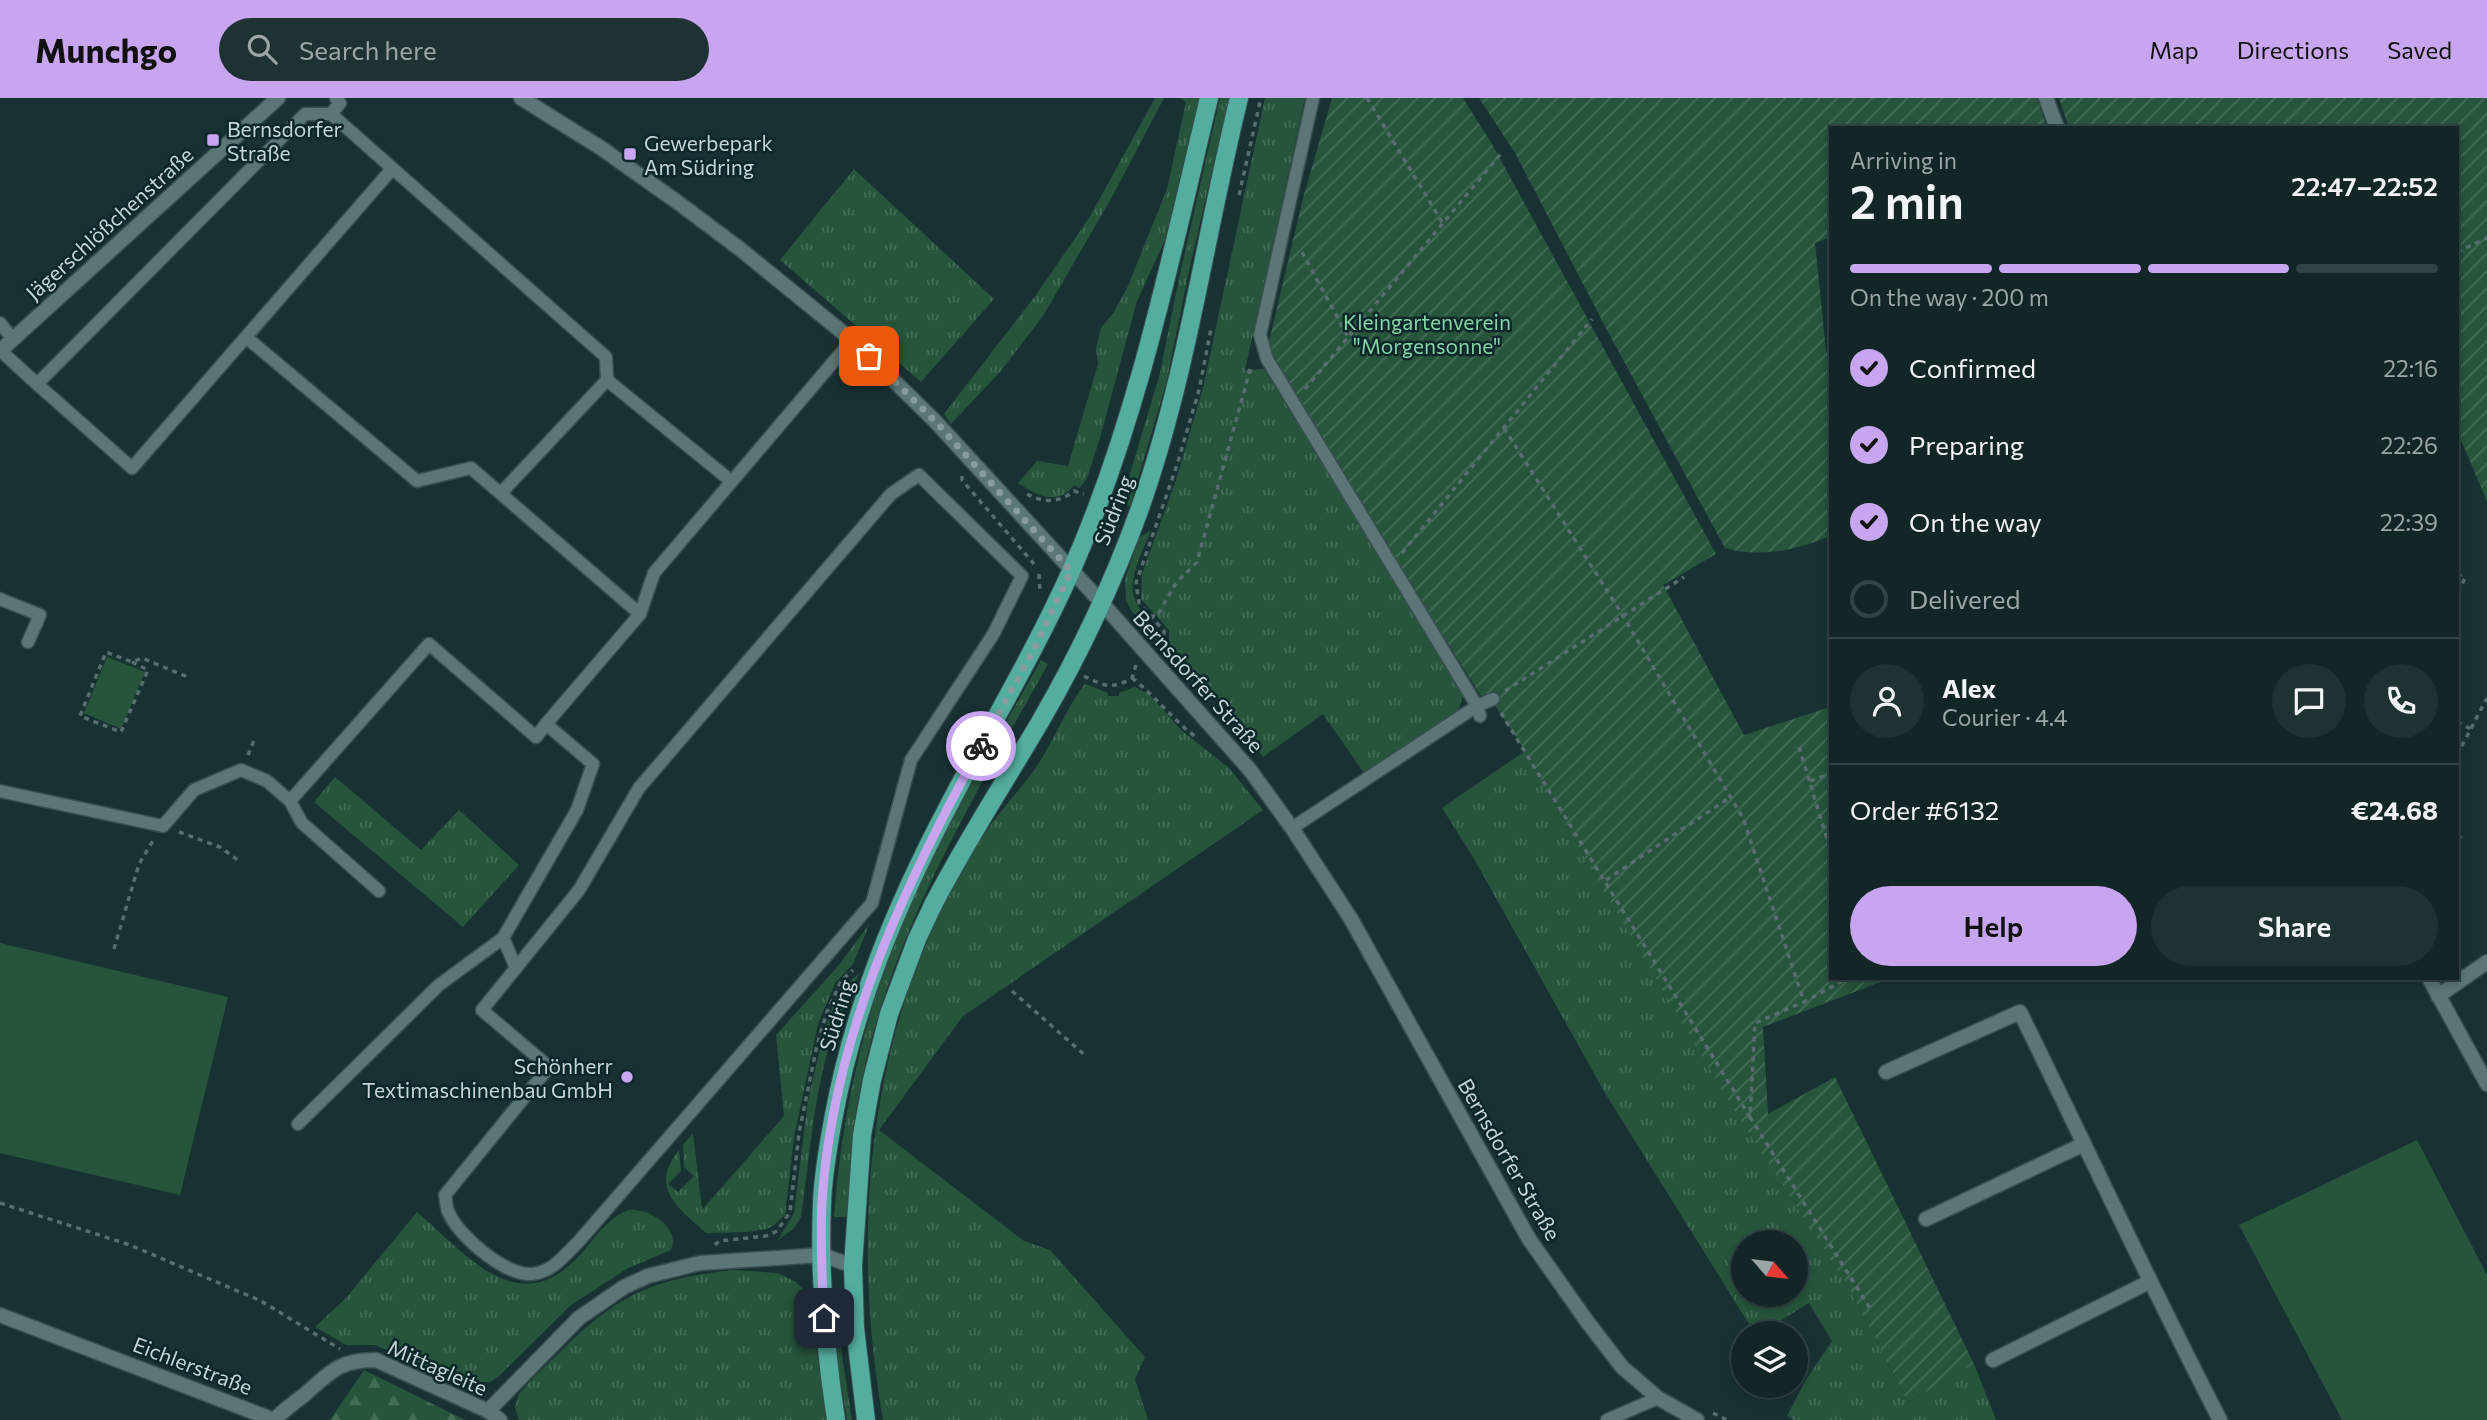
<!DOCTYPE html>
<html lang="en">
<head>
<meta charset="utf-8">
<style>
	body { margin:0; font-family:Commissioner,sans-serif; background:#1f3233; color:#f1f3f6; height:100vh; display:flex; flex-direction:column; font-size:26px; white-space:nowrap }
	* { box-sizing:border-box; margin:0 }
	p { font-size:23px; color:#9ca5a7 }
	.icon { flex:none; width:38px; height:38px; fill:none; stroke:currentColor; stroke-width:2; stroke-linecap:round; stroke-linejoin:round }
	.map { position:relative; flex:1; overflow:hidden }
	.sheet { position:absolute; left:1829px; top:28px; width:630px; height:854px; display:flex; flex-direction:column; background:#122627; border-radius:0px; box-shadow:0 4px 10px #0003,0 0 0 2px #314344 }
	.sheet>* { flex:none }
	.needle { width:46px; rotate:118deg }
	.controls { position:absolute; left:1731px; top:1132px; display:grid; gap:14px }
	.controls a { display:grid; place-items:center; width:77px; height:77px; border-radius:50%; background:#122627; box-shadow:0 4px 10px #0003,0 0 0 2px #314344; font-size:35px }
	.pin { position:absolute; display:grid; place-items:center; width:60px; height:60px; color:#fff; margin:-30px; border-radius:14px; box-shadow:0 4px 10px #0006 }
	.courier { position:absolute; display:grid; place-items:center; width:70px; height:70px; margin:-35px; border:5px solid #c7a6ef; border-radius:50%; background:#fff; color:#222; box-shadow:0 2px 9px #0007 }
	.headline em { font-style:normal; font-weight:600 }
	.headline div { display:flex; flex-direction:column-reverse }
	.headline { display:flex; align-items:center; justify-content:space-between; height:119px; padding:0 21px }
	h1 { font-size:46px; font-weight:600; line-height:52px }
	.bar { display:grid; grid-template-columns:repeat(4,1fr); gap:10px 7px; align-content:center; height:84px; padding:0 21px }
	.bar i { height:9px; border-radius:5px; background:#314344 }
	.bar .current { background:#c7a6ef }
	.bar p { grid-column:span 4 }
	.line { display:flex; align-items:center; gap:18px; padding:0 21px; border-top:2px solid #314344 }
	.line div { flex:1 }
	.round { display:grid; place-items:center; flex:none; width:74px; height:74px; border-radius:37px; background:#1f3233 }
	ol { padding:0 21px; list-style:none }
	li { display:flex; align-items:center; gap:21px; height:77px }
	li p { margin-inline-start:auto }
	li .icon { padding:7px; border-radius:50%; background:#c7a6ef; color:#111; stroke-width:4 }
	li:last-child { color:#9ca5a7 }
	li i { width:38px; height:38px; border:4px solid #314344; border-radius:50% }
	.cta { display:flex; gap:14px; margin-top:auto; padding:14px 21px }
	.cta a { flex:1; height:80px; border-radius:42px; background:#c7a6ef; color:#111; font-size:28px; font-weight:600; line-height:80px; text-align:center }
	.cta a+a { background:#1f3233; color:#f1f3f6 }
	header { display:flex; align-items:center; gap:42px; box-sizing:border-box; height:98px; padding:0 35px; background:#c7a6ef; color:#111 }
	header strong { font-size:33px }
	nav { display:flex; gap:38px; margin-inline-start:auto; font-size:24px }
	.search { width:490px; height:63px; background:#1f3233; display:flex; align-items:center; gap:18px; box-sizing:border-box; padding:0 24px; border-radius:38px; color:#9ca5a7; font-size:26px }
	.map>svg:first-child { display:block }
</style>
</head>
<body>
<header>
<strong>Munchgo</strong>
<div class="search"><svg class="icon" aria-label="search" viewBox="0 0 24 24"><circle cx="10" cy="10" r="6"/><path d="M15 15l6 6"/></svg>Search here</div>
<nav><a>Map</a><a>Directions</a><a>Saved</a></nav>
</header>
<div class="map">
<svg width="2487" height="1322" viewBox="0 0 2487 1322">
	<defs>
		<pattern id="grass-tufts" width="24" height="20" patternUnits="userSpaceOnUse" patternTransform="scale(1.75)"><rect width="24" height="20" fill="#26553c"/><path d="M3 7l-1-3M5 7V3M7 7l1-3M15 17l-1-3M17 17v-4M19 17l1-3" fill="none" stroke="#446d57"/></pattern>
		<pattern id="forest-firs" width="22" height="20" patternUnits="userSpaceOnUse" patternTransform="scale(1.75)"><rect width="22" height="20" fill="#26553c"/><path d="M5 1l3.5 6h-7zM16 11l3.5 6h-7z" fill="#446d57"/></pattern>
		<pattern id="garden-furrows" width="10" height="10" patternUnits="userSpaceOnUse" patternTransform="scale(1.75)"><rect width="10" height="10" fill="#26553c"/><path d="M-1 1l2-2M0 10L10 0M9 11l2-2" fill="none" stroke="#446d57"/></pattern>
	</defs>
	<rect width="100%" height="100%" fill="#183234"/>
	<!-- grass -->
	<g fill="url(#grass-tufts)" fill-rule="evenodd">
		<path d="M1155,0H1164L1112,99L1043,218L1000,274L951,326L944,316L1036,197L1089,120Z"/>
		<path d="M1180,0H1199L1165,142L1137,203L1100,340L1087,380L1080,390L1074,387C1058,409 1036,397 1018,385L1037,363L1068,368L1098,266L1096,251L1101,230L1114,214L1128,188L1167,91L1186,4Z"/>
		<path d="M1220,0H1229L1188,177L1166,286L1130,408L1121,406L1160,275L1179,180Z"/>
		<path d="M1265,0H1305L1245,272L1264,271L1294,320L1306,333L1462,592V603L1457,613L1364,675L1323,616L1263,659L1217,600L1169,545V532L1141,501L1142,476L1176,382L1203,290Z"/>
		<path d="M854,71L994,201L921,284L780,162Z"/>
		<path d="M1151,432C1144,451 1128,478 1134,499C1136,506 1141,513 1146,519L1143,527L1130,511L1126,502L1125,481L1139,440Z"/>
		<path d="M1041,562L1048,566C976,696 894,829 863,977C852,1024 850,1071 848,1119H834C839,1051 850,986 869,920C905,793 977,677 1041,562Z"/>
		<path d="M1085,586L1108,595V598H1119V595L1135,589L1149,596L1181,632L1229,670L1263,712L963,918L879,1032L1024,1143L1050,1152L1145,1259L1135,1281L1148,1322H883C851,1139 866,940 961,776C969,761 978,745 988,731C1003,709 1022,690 1037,668C1054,643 1067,608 1085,586Z"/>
		<path d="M1525,653L1595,778L1848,1188L1908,1304L1974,1266L1996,1322H1794L1787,1318L1805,1283L1832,1243L1809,1205L1767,1231L1749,1226L1605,995L1473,759L1442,710ZM1743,1144H1796V1197H1743Z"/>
		<path d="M335,679L421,752L459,712L519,767L463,829L314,704Z"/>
		<path d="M870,825L853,866L835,885L818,926L794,1039L785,1117L773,1128L766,1131L748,1134L706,1135C679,1110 648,1090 679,1052L681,1073L668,1086L678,1094L694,1078L684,1069L683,1047L693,1035L702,1112L784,1018L776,937L839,867Z"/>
		<path d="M860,875C816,948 813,1037 801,1119L794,1130L778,1142L794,1115L808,1002L823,939L833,907L841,890Z"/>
		<path d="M629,1112C649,1110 681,1130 671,1152L628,1170L571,1207L499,1278L490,1284L460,1285L375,1247H346L315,1229L345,1201L417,1114C465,1155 518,1224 578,1159C594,1142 606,1120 629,1112Z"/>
		<path d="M734,1172L778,1175L796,1184L803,1191L812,1216L826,1322H519L515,1309L519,1296C530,1282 544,1269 557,1257C617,1197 650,1181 734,1172Z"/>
		<path d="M835,1193L837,1195L843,1265L852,1322H847L838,1266L833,1195Z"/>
	</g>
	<!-- forest -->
	<path fill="url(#forest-firs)" d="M364,1272L465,1322H330Z"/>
	<!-- garden -->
	<g fill="url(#garden-furrows)">
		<path d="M1332,0H1463L1492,46L1716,456L1663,487L1744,637L1830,609V880H1891L1763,929L1768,1016L1835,979L1974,1266L1908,1304L1848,1188L1731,1007L1595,778L1525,653L1496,609L1481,598L1266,256L1303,100Z"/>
		<path d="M1479,0H2037L2047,30H1830V139L1815,145L1826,253L1830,264V438C1798,452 1759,460 1725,450L1608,234L1515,55Z"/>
		<path d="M2059,0H2487V403L2457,333V30H2069Z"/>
	</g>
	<!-- pitch -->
	<g fill="#26553c">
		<path d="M107,559L145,574L121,631L84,615Z"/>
		<path d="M0,845L228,899L180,1097L0,1055Z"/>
		<path d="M2417,1042L2487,1177V1322H2342L2239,1127Z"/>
	</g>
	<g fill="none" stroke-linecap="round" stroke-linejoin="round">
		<!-- service casing -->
		<g stroke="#384e4f" stroke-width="15">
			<g id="service">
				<path d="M1313,0L1260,237L1267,261L1477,608L1480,618"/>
				<path d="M331,16L340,5L336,0"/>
				<path d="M0,225L12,240"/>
				<path d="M246,239L417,383L471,370L640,516"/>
				<path d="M1,253L37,286L305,16H331L606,259L607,282L731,383"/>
				<path d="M37,286L132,370L392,71"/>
				<path d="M919,377L1022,478L994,535L911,662L872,805L580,1142C566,1156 553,1174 532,1176C505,1178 457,1137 448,1113C446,1108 446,1101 445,1097L549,969L482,912L579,792L639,690L891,396Z"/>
				<path d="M501,395L607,282"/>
				<path d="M0,501L40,517L28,544"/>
				<path d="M0,693L163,728L194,692L241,672L267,683L290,703L302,725L379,793"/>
				<path d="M290,703L429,546L536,639L546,626"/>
				<path d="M1292,730L1477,608L1493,601"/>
				<path d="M516,870L503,840L577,712L593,666L546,626L640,516L654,475L852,242"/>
				<path d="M298,1026L439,887L503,840"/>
				<path d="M1607,1322L1658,1300"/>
			</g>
		</g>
		<!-- minor casing -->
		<g stroke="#384e4f" stroke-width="17">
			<g id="minor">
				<path d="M2046,0L2057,30"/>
				<path d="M0,253L278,0"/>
				<path d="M2429,880L2487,986"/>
				<path d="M2438,898L2487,864"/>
				<path d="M1886,974L2020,914C2087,1050 2150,1187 2220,1322"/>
				<path d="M1926,1121L2084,1046"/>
				<path d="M0,1217L274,1322C284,1312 294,1305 304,1297C331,1274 338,1262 376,1262L488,1313L500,1322"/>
				<path d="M1993,1262L2149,1184"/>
				<path d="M488,1313L579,1220L624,1189L648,1178L700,1165L822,1157L853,1168"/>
			</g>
		</g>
		<!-- tertiary casing -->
		<g stroke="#384e4f" stroke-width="17">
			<path id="tertiary" d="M521,0L601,50L680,106L740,151L852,242L934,322L1101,504L1250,672L1292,730L1351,821L1529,1141L1586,1222L1622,1269L1658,1300L1697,1322"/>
		</g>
		<!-- primary casing -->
		<g stroke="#384e4f" stroke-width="20">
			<g id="primary">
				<path d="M836,1322C825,1250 819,1178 822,1105C823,1078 828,1049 833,1022C853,911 896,807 949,707C990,628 1036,552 1072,471C1138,321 1171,158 1209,0"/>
				<path d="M866,1322L855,1230L853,1168L862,1037L872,982L889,916L917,841L933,807C965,745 1004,685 1040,624C1079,557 1113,485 1139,413C1187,279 1205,137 1239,0"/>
			</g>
		</g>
		<!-- path -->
		<g stroke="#576d6e" stroke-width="3.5" stroke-dasharray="5 5" stroke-linecap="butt">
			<path d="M1367,0L1442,124"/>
			<path d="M1239,97L1261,0"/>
			<path d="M1302,154L1348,239"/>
			<path d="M2457,154L2487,140"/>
			<path d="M1305,291L1503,53"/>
			<path d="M1504,330L1623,518L1743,720L1804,904L1848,880"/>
			<path d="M962,378V382L1034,466"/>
			<path d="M1027,396C1043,405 1059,405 1074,393L1084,396"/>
			<path d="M1402,455L1592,221"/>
			<path d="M1039,476L1040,493"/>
			<path d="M2457,476L2465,480L2457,496"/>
			<path d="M1150,518H1157L1176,485L1197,464L1251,268"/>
			<path d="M1171,554L1164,546V533L1139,505L1136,485L1177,367L1199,292L1211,231"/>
			<path d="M132,564L148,572L121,634L80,618L106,554L132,564L142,560L190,580"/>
			<path d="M1084,578C1104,588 1112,592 1132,580L1136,567"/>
			<path d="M1132,580C1155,598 1173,622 1197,640"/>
			<path d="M1505,593L1684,479"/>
			<path d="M1501,615L1750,1019L1755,925L1804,904"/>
			<path d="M2457,624L2471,631"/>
			<path d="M1799,649L1830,751"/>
			<path d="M248,657L255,640"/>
			<path d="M2457,657L2487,600"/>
			<path d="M1810,683L1830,676"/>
			<path d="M179,734L220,749L239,763"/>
			<path d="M2457,738L2463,741"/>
			<path d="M1606,782L1729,700"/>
			<path d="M114,851L139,766L154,741"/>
			<path d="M1012,893L1087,959"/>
			<path d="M1750,1019L1871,1212"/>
			<path d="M0,1105L130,1147L261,1203L340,1251"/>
			<path d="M715,1147L719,1143L766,1138L777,1133L790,1114L799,1035L817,947L827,914L841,883L853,872"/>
			<path d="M1713,1315L1727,1322"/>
		</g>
		<!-- service -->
		<use href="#service" stroke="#5a7677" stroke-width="12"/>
		<!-- minor -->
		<use href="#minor" stroke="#5a7677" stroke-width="14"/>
		<!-- tertiary -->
		<use href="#tertiary" stroke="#5a7677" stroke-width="14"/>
		<!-- primary -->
		<use href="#primary" stroke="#53aea0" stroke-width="18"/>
	</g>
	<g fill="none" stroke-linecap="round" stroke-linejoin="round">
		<!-- done -->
		<path stroke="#899c9d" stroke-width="7" stroke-dasharray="0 12.6" d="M869,258L934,322L1071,473L1034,551L981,648"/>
		<!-- route -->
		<path stroke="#c7a6ef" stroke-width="9" d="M824,1220C822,1182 820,1141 822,1103C833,939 903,789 981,648"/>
	</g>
	<!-- markers -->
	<g fill="#c7a6ef" stroke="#0d282a" stroke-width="2.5">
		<rect x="206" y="35" width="14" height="14" rx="3.5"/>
		<rect x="623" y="49" width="14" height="14" rx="3.5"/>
		<circle cx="627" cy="979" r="7"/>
	</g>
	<g text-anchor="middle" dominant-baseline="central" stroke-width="5" stroke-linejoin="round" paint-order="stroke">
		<!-- poi labels -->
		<g font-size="21" fill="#c6d5d6" stroke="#0d282a" text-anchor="start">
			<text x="227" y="30">Bernsdorfer<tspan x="227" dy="24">Straße</tspan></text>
			<text x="644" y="44">Gewerbepark<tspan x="644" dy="24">Am Südring</tspan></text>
			<text x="613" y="967" text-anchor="end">Schönherr<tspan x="613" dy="24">Textimaschinenbau GmbH</tspan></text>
		</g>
		<!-- street labels -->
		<g font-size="21" fill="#c6d5d6" stroke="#0d282a">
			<text transform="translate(109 125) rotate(-42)">Jägerschlößchenstraße</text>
			<text transform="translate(1113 412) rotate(-69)">Südring</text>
			<text transform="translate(1199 583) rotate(48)">Bernsdorfer Straße</text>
			<text transform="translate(836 917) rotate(-73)">Südring</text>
			<text transform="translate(1510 1061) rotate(60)">Bernsdorfer Straße</text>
			<text transform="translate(193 1267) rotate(21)">Eichlerstraße</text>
			<text transform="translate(438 1269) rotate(24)">Mittagleite</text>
		</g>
		<!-- park labels -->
		<g font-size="21" fill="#84d4a5" stroke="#0d282a">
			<text x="1427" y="223">Kleingartenverein<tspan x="1427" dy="24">"Morgensonne"</tspan></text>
		</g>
	</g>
</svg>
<div class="controls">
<a><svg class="needle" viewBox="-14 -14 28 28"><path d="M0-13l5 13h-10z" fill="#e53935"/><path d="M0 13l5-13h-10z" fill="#9ca5a7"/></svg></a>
<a><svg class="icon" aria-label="layers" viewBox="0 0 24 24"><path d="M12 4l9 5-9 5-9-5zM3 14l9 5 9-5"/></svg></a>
</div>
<div class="pin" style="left:869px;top:258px;background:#ea580c"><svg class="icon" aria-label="bag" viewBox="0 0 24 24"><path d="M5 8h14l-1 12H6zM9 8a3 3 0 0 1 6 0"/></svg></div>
<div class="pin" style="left:824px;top:1220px;background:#1f2937"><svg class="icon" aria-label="home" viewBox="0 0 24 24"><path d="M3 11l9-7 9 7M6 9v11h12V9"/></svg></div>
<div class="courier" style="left:981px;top:648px"><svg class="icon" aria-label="bike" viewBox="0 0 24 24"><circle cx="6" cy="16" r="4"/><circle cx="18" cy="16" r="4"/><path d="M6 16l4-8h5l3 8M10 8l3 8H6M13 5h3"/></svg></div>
<section class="sheet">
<div class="headline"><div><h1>2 min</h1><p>Arriving in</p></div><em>22:47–22:52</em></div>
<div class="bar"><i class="current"></i><i class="current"></i><i class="current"></i><i></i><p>On the way · 200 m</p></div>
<ol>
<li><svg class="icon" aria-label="check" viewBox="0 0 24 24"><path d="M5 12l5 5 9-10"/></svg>Confirmed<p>22:16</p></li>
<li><svg class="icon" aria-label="check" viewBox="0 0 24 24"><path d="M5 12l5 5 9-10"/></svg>Preparing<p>22:26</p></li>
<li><svg class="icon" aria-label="check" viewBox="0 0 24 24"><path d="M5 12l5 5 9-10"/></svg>On the way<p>22:39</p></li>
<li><i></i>Delivered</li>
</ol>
<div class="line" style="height:126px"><a class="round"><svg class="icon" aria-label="person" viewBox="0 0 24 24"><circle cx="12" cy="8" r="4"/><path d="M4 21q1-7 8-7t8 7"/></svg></a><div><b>Alex</b><p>Courier · 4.4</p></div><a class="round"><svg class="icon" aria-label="chat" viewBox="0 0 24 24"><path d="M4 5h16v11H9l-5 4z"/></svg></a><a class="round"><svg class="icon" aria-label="phone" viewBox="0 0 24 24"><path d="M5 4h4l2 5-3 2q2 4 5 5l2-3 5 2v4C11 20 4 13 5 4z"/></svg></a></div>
<div class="line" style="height:91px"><div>Order #6132</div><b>€24.68</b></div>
<div class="cta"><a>Help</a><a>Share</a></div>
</section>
</div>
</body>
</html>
